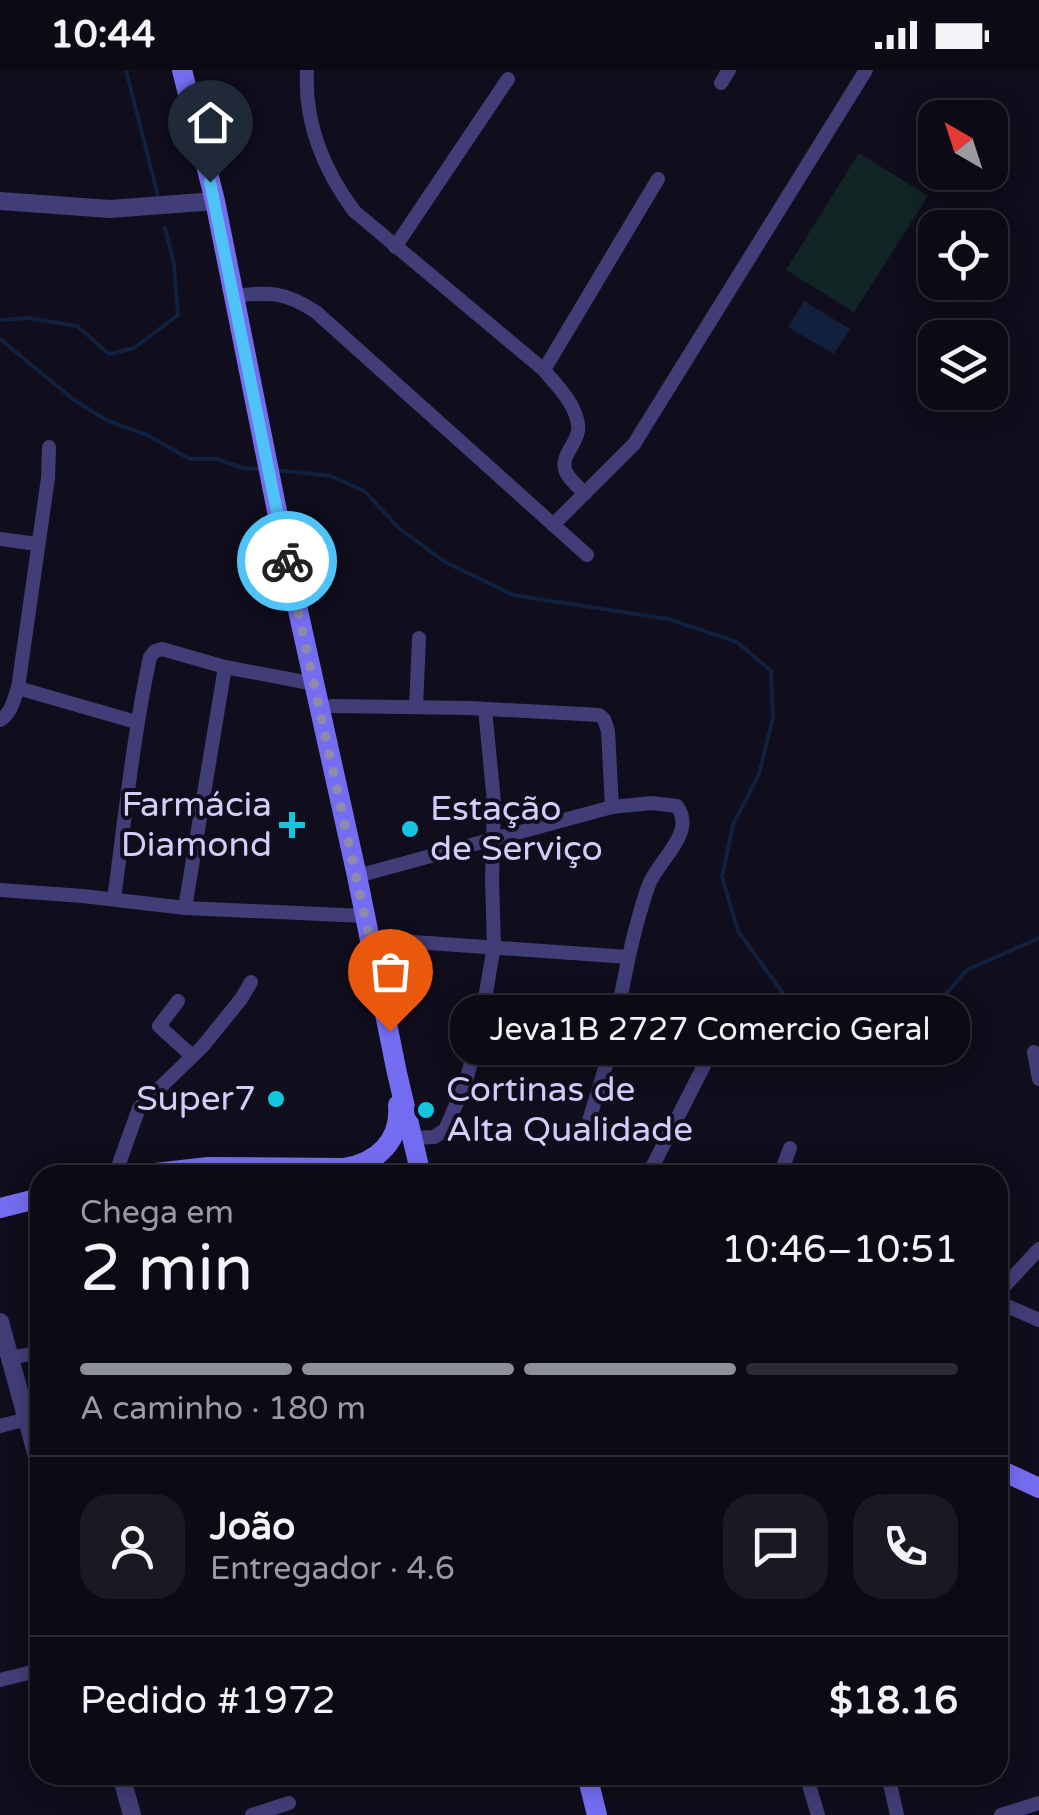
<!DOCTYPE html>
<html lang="pt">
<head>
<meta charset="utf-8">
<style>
	body { margin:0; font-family:"Varela Round",sans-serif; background:#1a1822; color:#f1f3f6; height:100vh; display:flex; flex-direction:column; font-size:38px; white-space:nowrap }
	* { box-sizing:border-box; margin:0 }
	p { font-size:32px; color:#9a9aa0 }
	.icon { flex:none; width:55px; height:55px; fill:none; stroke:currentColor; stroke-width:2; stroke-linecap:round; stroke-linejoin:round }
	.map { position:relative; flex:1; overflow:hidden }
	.details { position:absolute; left:30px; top:1095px; width:978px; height:620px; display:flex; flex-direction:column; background:#0c0a15; border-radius:30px; box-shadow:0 5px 25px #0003,0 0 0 2px #2c2b34 }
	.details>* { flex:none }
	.needle { width:65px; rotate:321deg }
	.tools { position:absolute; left:918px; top:30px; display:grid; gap:20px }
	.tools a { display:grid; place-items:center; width:90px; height:90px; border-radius:20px; background:#0c0a15; box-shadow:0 5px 25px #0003,0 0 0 2px #2c2b34; font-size:50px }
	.pin { position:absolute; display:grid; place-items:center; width:85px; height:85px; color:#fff; margin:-102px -42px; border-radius:50% 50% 50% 0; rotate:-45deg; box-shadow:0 0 10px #0007 }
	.pin .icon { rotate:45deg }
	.courier { position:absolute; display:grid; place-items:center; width:100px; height:100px; margin:-50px; border:8px solid #4fc3f7; border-radius:50%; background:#fff; color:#222; box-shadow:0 2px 12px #0007 }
	.bubble { position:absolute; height:70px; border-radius:30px; background:#0c0a15; box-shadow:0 5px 25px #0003,0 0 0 2px #2c2b34; font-size:32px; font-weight:600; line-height:70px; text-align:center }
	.head em { font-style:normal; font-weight:600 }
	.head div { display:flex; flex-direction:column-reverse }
	.head { display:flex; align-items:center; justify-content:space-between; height:170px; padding:0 50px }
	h1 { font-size:65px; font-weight:600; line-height:75px }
	.bar { display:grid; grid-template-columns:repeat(4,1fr); gap:15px 10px; align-content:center; height:120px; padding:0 50px }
	.bar i { height:12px; border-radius:8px; background:#2c2b34 }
	.bar .selected { background:#8c9099 }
	.bar p { grid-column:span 4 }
	.line { display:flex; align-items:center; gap:25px; padding:0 50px; border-top:2px solid #2c2b34 }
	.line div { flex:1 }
	.round { display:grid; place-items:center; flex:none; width:105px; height:105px; border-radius:30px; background:#1a1822 }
	.status { display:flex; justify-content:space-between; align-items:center; height:70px; padding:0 50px; background:#0c0a15; direction:ltr }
	.status svg { height:28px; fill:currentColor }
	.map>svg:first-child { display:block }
</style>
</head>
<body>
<div class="status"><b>10:44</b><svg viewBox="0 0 49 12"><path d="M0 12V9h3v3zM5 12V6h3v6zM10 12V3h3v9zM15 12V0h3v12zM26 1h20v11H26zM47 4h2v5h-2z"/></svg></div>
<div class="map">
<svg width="1039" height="1745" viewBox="0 0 1039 1745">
	<rect width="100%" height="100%" fill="#100d1c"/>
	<!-- green -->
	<path fill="#112525" d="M859,83L928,126L854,242L786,200Z"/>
	<!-- water -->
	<path fill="#11203d" d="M804,231L850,259L834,284L788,257Z"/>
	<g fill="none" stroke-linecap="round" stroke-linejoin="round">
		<!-- stream -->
		<g stroke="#11203d" stroke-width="4">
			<path d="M126,0L158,126"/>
			<path d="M0,250L28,248L77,256L109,284L134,278L178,245L174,194L165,158"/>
			<path d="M0,269L74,330L108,351L147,365L190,389H217L243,398L262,399"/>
			<path d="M276,400L331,406L364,421L399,458L445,492L513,525L668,549L737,572L771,601L773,648L759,704L733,755L722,807L738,861L790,933L840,959L902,938L938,933L967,900L1039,868"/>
		</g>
		<!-- minor -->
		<g stroke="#413d77" stroke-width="14">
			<path d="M307,0C304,53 323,99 354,141L544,300C557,316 575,333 578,354C581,371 561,383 565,399C567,408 579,417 585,424"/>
			<path d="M721,13L729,0"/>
			<path d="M395,177L508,9"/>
			<path d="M233,226C270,222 284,221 316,242L587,485"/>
			<path d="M544,300L658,109"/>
			<path d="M553,455L634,374L866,0"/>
			<path d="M0,469L37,474"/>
			<path d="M18,618L136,652"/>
			<path d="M332,636L470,638L599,645L604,649L608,661L612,737"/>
			<path d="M416,637L419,568"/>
			<path d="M0,650C11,644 14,629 18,618L48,408L49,377"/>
			<path d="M357,806L612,737L651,733L677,736C697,764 657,790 648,817C630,869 622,923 611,976C605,1001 596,1026 589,1051"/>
			<path d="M0,820L83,826L185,838L365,846"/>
			<path d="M114,829C125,748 133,667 150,587L155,581L162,579L225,597L315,614"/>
			<path d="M185,838L225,597"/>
			<path d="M371,869L628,887"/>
			<path d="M178,931L159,956L192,986"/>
			<path d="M1034,982L1039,1009"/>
			<path d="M414,1068L434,1067L445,1060L465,1014L478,969L494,876L492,810L494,732L485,639"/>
			<path d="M115,1105L139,1038L203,976L241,929L251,912"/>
			<path d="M648,1105L733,939"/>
			<path d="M780,1105L790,1078"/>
			<path d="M998,1223L1039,1179"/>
			<path d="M998,1232L1039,1250"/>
			<path d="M10,1288L40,1282"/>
			<path d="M0,1356L27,1349"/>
			<path d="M0,1610L40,1600"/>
			<path d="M806,1705L818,1745"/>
			<path d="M888,1705L897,1745"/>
			<path d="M252,1745L289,1733"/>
			<path d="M1001,1745L1039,1733"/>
		</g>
		<!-- tertiary -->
		<g stroke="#413d77" stroke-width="18">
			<path d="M0,131L110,139L215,131"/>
			<path d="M0,1252L40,1397"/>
			<path d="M121,1705L132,1745"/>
		</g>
		<!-- secondary -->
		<g stroke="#756df1" stroke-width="20">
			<path d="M182,0L215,131L287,491L357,806L397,1003L421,1105"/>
			<path d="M138,1105L208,1097L344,1098C378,1093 401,1070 398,1035"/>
			<path d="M0,1138L40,1128"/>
			<path d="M998,1399L1039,1418"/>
			<path d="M587,1705L597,1745"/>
		</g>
	</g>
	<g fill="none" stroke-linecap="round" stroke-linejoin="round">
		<!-- done -->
		<path stroke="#8f8aac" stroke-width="10" stroke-dasharray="0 18" d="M287,491L390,961"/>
		<!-- route -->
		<path stroke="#4fc3f7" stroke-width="12" d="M210,112L287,491"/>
	</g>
	<!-- markers -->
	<g fill="#15c4de" stroke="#100d1c" stroke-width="4">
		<path d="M287 740h10v10h10v10h-10v10h-10v-10h-10v-10h10z"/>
		<circle cx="410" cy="759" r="10"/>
		<circle cx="276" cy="1029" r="10"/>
		<circle cx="426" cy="1040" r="10"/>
	</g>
	<g text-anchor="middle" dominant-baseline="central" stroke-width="8" stroke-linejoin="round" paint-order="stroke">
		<!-- poi labels -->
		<g font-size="35" fill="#d4cdfa" stroke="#100d1c" text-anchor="end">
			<text x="272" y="735">Farmácia<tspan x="272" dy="40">Diamond</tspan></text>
			<text x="430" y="739" text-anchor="start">Estação<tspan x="430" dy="40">de Serviço</tspan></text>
			<text x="446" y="1020" text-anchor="start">Cortinas de<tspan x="446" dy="40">Alta Qualidade</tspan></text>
			<text x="256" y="1029">Super7</text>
		</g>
	</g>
</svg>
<div class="tools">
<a><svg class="needle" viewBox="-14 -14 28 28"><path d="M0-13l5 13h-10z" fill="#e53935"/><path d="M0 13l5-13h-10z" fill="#9a9aa0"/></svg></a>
<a><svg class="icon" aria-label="locate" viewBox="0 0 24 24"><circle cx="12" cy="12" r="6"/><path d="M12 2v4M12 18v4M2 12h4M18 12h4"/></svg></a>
<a><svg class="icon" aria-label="layers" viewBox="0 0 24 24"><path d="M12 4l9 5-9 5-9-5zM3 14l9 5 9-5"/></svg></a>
</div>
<div class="pin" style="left:390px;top:961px;background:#ea580c"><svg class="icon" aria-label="bag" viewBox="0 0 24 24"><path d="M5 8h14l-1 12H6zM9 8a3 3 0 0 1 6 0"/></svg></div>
<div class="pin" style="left:210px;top:112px;background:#1f2937"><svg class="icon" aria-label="home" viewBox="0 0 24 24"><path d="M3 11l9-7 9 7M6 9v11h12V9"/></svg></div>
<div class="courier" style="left:287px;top:491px"><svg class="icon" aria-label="bike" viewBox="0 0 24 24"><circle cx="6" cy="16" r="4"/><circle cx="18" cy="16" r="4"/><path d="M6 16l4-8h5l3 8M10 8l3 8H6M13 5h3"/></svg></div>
<div class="bubble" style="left:450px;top:925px;width:520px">Jeva1B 2727 Comercio Geral</div>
<section class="details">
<div class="head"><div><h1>2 min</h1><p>Chega em</p></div><em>10:46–10:51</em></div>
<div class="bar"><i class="selected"></i><i class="selected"></i><i class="selected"></i><i></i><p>A caminho · 180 m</p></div>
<div class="line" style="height:180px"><a class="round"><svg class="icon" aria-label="person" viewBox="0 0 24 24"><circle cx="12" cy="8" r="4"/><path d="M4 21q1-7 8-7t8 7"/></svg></a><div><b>João</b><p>Entregador · 4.6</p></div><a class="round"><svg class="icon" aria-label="chat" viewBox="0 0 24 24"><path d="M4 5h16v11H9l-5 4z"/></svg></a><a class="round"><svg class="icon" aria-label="phone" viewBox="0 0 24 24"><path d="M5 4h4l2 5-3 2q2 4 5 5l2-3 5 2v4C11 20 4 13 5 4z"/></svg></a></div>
<div class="line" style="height:130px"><div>Pedido #1972</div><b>$18.16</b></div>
</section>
</div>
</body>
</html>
